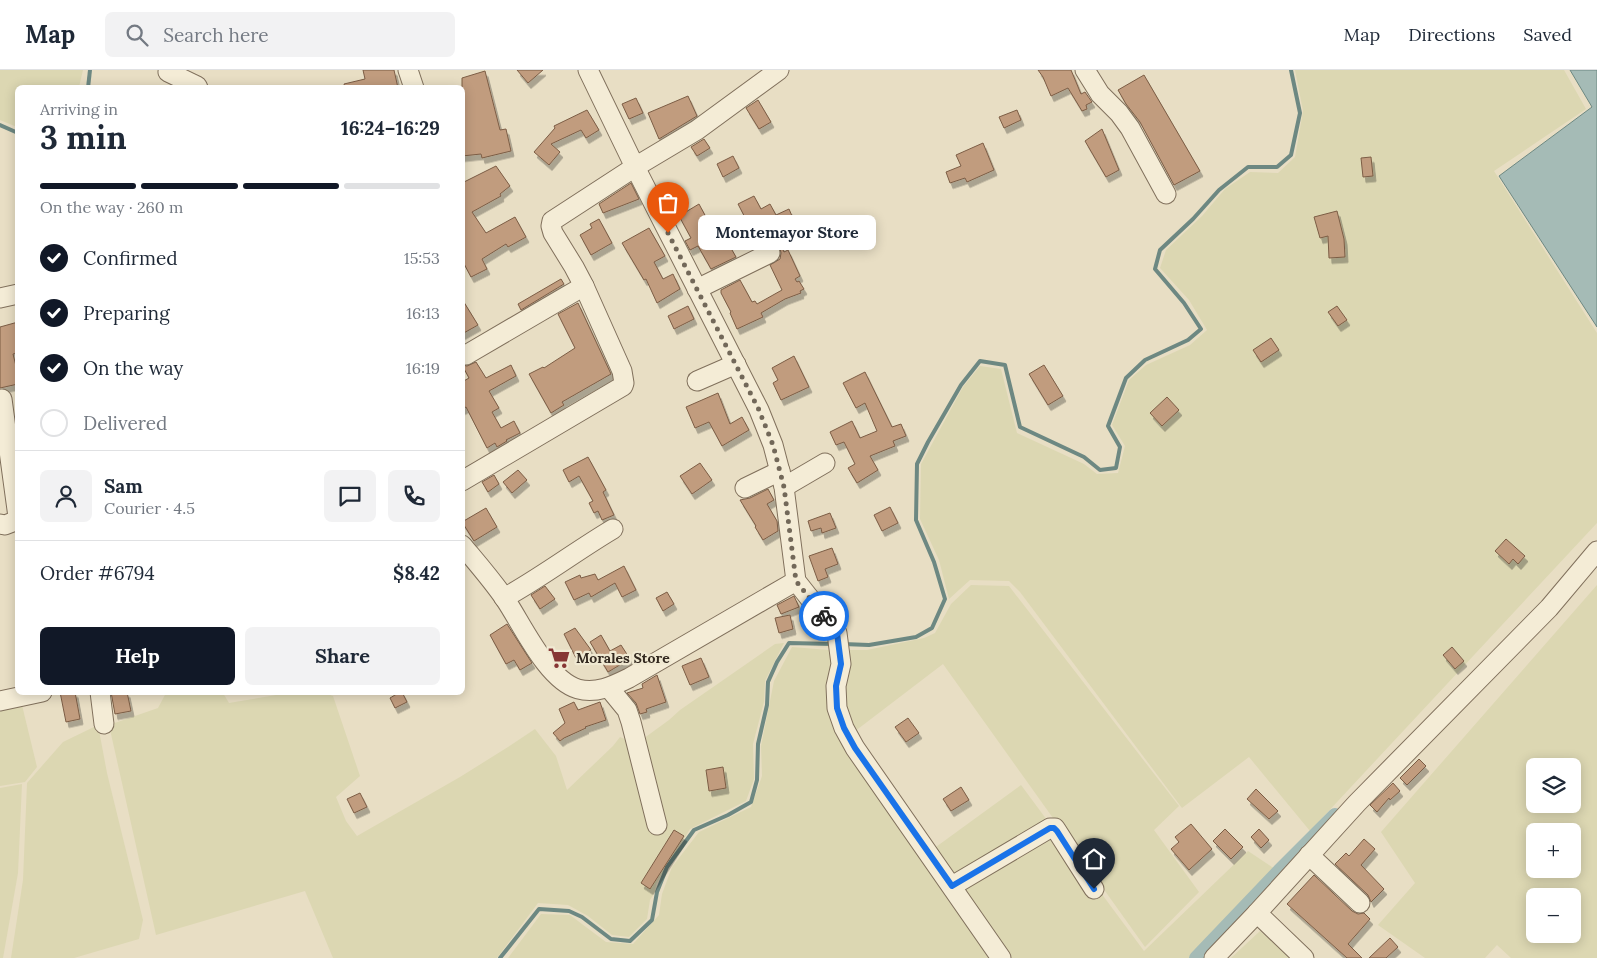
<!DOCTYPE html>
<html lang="en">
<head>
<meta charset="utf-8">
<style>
	body { margin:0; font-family:Lora,serif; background:#f2f2f3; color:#1f2937; height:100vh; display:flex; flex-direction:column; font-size:19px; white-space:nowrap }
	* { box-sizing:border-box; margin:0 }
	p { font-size:16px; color:#747a83 }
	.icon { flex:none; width:28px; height:28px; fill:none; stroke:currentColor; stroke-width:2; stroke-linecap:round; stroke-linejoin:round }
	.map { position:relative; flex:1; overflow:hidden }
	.drawer { position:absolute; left:15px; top:15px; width:450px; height:610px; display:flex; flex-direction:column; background:#fff; border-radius:8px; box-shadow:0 2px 12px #0003 }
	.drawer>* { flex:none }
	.tools { position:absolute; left:1526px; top:688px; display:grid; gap:10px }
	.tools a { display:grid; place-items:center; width:55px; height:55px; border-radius:8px; background:#fff; box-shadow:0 2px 12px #0003; font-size:25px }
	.pin { position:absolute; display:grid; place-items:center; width:42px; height:42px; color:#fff; margin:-51px -21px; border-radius:50% 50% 50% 0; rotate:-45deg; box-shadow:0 0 5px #0007 }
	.pin .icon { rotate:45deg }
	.courier { position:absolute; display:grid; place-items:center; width:50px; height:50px; margin:-25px; border:4px solid #1a73e8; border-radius:50%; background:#fff; color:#222; box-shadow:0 1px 6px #0007 }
	.bubble { position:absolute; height:35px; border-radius:8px; background:#fff; box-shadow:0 2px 12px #0003; font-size:16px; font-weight:700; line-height:35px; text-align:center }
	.summary em { font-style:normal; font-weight:700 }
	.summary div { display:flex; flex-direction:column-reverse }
	.summary { display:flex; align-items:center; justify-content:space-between; height:85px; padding:0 25px }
	h1 { font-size:32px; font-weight:700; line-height:38px }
	.bar { display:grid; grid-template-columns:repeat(4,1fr); gap:8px 5px; align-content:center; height:60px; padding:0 25px }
	.bar i { height:6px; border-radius:4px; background:#e0e1e3 }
	.bar .current { background:#111827 }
	.bar p { grid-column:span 4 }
	.line { display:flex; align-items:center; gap:12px; padding:0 25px; border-top:1px solid #e0e1e3 }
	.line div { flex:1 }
	.round { display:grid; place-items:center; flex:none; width:52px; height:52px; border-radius:8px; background:#f2f2f3 }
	ol { padding:0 25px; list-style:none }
	li { display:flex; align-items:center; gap:15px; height:55px }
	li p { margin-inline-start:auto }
	li .icon { padding:5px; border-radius:50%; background:#111827; color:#fff; stroke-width:4 }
	li:last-child { color:#747a83 }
	li i { width:28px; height:28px; border:2px solid #e0e1e3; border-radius:50% }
	.primary-button { display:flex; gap:10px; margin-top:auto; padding:10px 25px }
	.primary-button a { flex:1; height:58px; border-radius:8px; background:#111827; color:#fff; font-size:20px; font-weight:700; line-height:58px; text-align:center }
	.primary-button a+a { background:#f2f2f3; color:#1f2937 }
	header { display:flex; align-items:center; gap:30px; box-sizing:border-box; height:70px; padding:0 25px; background:#fff; border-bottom:1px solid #e0e1e3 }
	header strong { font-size:24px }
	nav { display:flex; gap:28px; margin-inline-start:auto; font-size:18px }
	.search { width:350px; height:45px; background:#f2f2f3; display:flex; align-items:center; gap:12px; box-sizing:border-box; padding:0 18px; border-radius:8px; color:#747a83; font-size:19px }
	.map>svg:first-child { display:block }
</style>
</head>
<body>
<header>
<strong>Map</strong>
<div class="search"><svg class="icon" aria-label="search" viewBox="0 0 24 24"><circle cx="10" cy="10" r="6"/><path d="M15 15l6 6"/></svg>Search here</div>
<nav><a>Map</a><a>Directions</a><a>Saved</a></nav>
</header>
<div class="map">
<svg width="1597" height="888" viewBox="0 0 1597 888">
	<defs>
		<filter id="shadow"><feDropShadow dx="3" dy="5.5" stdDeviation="0" flood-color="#0004"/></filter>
	</defs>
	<rect width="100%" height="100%" fill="#e8dec4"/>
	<!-- farmland -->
	<g fill="#dcd7b2" fill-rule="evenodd">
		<path d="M0,0H83L79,17L18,18L17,57L0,50Z"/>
		<path d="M1295,0H1564L1586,39L1494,101L1597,263V453L1310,761L1249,687L1182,738L1020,522L1009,511L970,510L949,529L939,490L920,449L921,394L963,317L980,296L1001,299L1017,363L1084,394L1097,404L1118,403L1125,376L1112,355L1129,310L1146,295L1190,275L1207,260L1189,230L1160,198L1166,180L1202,146L1225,119L1250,102L1278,103L1295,87L1303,41Z"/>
		<path d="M971,515L1009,516L1179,736L1154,760L1199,822L1145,877L943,594L850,665L840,615L845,580H867L924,568L935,563L951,534Z"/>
		<path d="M1597,515V888H1511L1497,875L1485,888H1425L1378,855L1415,813L1381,762ZM1535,696H1572V734H1535ZM1572,761V799H1535V761ZM1572,826V864H1535V826Z"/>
		<path d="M784,573L765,611L764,632L753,674L754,709L746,731L690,759L656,814L655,822L650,830L647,849L629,867L612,865L588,846L568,835L538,833L497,888H333L305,821L156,865L109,655L158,638L166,623H223L229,633L276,625L299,623H324L333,626L360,706L336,727L346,751L357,766L460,707L508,677L535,659L556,686L567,720L613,676L620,667L636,674L669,650L680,640L775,574Z"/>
		<path d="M792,577L829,580L834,592L828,616L835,664L991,888H508L541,844L570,845L606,872L633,874L659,845L662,824L672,797L699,762L751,737L762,706L761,676L774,611Z"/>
		<path d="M21,631L37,697L25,712L0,716V635Z"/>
		<path d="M98,655L107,703L143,850L139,869L74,888H11L23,810L27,713L63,672Z"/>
		<path d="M22,714L18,803L3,888H0V718Z"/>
		<path d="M1021,715L1144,881L1248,781L1275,799L1245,832L1191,888H1003L929,782Z"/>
		<path d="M1260,861L1291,888H1231Z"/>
	</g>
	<!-- water -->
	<path fill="#a5bbb6" stroke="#6d8882" d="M1570,0H1597V257L1499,106L1592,37Z"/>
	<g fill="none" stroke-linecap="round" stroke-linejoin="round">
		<!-- stream -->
		<g stroke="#6d8882" stroke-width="4">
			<path d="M88,18L90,0"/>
			<path d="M0,55L18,63"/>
			<path d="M843,574L869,575L916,567L932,558L945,529L934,492L916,450L917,394L928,372L961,315L980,291L1005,295L1020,357L1084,387L1100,400L1116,398L1120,377L1108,356L1126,308L1145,290L1188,270L1201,259L1184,233L1155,199L1160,180L1193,149L1219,120L1248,97H1277L1291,85L1300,43L1291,0"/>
			<path d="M500,888L539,839L569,841L582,847L611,869L630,871L652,850L657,822L667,797L694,760L728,745L751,732L757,710L758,674L767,635L768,612L777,592L789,573L833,574"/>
		</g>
		<!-- canal -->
		<path stroke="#a5bbb6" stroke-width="14" d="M1196,888L1279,801L1335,745"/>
	</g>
	<!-- building -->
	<g fill="#c19c7e" stroke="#7c5d45" filter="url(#shadow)">
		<path d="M363,0H394L398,18H345L344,14L365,9Z"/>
		<path d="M517,0H543L528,13Z"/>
		<path d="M1038,0H1071L1081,24L1085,22L1092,32L1086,35L1087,39L1082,41L1068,18L1051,26L1043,7Z"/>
		<path d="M485,1L500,60L506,59L511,81L482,88L481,84L462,86V8Z"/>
		<path d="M1144,5L1200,101L1174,115L1140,52L1126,34L1118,20Z"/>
		<path d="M688,26L697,46L659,69L648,43Z"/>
		<path d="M636,28L643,43L629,49L622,34Z"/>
		<path d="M758,30L771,52L759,59L746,38Z"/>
		<path d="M587,40L599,60L586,68L581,60L551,74L560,82L549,95L534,82L555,58L554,56Z"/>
		<path d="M1017,40L1021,50L1004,58L999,47Z"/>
		<path d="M1102,59L1119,100L1106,107L1085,71Z"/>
		<path d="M704,69L710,78L697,86L691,77Z"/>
		<path d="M983,73L994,100L967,112L965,108L950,113L946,102L961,96L956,85Z"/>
		<path d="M733,86L739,98L723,107L717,94Z"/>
		<path d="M1371,87L1373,106L1363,107L1361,88Z"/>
		<path d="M496,96L510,116L500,124L501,126L472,142L486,163L515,147L526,167L508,177L506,174L482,189L487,199L471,207L462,190V113Z"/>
		<path d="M631,113L639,129L603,143L599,134Z"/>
		<path d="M754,126L761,139L770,134L776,145L789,139L795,153L775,162L784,182L788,180L800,206L795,209L797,212L799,211L804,219L800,221L801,223L785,229L761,243L763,247L737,259L730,243L731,242L721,223V220L740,210L752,232L755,231L757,234L782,220L770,195L780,189L781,183L780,178L776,173L770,172L754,178L747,163L752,161L738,134Z"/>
		<path d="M699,134L707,149L705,150L720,177L728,173L736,187L711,199L698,176L690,180L685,171L691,168L679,146Z"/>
		<path d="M1337,141L1344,169L1345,187L1329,188L1328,166L1320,168L1314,147Z"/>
		<path d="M599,149L612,173L591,185L580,165L592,158L590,154Z"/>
		<path d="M649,158L665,186L654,192L663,209L673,204L680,219L657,233L646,209L644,210L622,173Z"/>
		<path d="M561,209L564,214L521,240L518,234Z"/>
		<path d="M462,229L478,255L462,264Z"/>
		<path d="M578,233L611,304L562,332L564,335L551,343L529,304L543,297L544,298L575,278L558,244Z"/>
		<path d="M688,236L694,249L674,259L668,246Z"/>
		<path d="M1337,236L1347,250L1338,256L1328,242Z"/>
		<path d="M18,252V283L13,284L18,304V314L0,318V257Z"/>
		<path d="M1271,268L1279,280L1261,292L1253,280Z"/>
		<path d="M794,286L809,317L781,330L773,313L778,310L772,298Z"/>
		<path d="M476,292L486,308L511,295L516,306L489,321L499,338L492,342L501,358L514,351L520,363L506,370L507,371L497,377L495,373L487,378L466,337L462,339V312L469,308L462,295L467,296Z"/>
		<path d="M1044,295L1063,326L1048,335L1029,304Z"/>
		<path d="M865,302L892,357L901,354L906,366L893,371L895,376L870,386L878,400L857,413L848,398L855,394L844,372L836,375L830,362L852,351L860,368L877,361L865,333L856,338L843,313Z"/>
		<path d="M718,323L730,354L742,347L749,360L722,376L709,352L695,358L686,337Z"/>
		<path d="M1167,327L1179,340L1162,356L1150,343Z"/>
		<path d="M588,387L606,420L603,422L614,445L602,450L598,441L594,443L589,433L593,431L579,406L569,412L563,400Z"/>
		<path d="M700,393L712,410L692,424L680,406Z"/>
		<path d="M518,400L527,410L512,423L503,412Z"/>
		<path d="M494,405L499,414L488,422L482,412Z"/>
		<path d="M768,419L774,430L767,434L777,451L778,461L763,470L755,457L756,456L740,430L750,428Z"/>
		<path d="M890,437L898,453L882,461L874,445Z"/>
		<path d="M486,438L497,457L474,471L462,452Z"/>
		<path d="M830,443L836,458L822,463L821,458L811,461L808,451Z"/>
		<path d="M1506,469L1525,486L1518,494L1513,489L1509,494L1495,481Z"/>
		<path d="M832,478L838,494L825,499L828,507L818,511L809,486Z"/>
		<path d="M624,496L636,520L622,527L615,513L591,527L589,523L574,530L565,512L580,505L581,508L595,504L598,510Z"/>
		<path d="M545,516L555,529L540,539L531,525Z"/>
		<path d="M667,522L674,534L663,541L656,528Z"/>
		<path d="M794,526L799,537L781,544L777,535Z"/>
		<path d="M790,545L793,559L779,563L775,548Z"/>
		<path d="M507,554L532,593L520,600L514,590L506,594L490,565Z"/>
		<path d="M575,558L591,580L576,588L564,564Z"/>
		<path d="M601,565L610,581L621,575L630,589L608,602L590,572Z"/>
		<path d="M1452,577L1464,591L1455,599L1443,585Z"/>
		<path d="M701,588L709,607L690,615L682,596Z"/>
		<path d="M657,605L666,632L646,639L647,642L640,644L636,633L627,623L643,618L642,614Z"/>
		<path d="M60,622H75L80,649L66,652Z"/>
		<path d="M111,622H127L131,641L115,644Z"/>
		<path d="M400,622H402L407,632L395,638L390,628Z"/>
		<path d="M574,632L578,640L600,632L606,650L585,657L586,658L564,668L560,671L553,663L565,653L559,639Z"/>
		<path d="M908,648L919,663L906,672L895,657Z"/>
		<path d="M1419,689L1426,696L1407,715L1400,708Z"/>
		<path d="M723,697L726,718L709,721L706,700Z"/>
		<path d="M1393,713L1400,721L1390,730L1389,728L1377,742L1370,735Z"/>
		<path d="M961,717L969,730L951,741L943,729Z"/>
		<path d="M1256,719L1278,741L1269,749L1247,729Z"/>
		<path d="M360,723L367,737L354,743L347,729Z"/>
		<path d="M1191,754L1212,779L1189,800L1171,779L1179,772L1175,767Z"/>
		<path d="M1225,759L1243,777L1231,789L1213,771Z"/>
		<path d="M1259,759L1269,770L1261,778L1251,767Z"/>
		<path d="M674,760L684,766L650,819L641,813Z"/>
		<path d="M1364,769L1375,779L1361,795L1384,819L1371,832L1368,825L1335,794L1346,783L1349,786Z"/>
		<path d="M1314,805L1352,841L1358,844L1364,843L1370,849L1348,874L1362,888H1347L1287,834Z"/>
		<path d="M1390,868L1398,877L1386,888H1369Z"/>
	</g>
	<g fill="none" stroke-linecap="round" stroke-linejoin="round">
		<!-- minor casing -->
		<g stroke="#80705c" stroke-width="21">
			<g id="minor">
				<path d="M408,0L414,18"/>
				<path d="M588,0L635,97L759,340L773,375L784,417L796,511L837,563L841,594L836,616L837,638L844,658L855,678L1001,888"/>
				<path d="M1085,0L1100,24L1119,43L1130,58L1166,124"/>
				<path d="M168,2L197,16L198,18"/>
				<path d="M697,219L770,183"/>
				<path d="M0,228L18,224"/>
				<path d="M466,285L584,216"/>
				<path d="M697,311L736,294"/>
				<path d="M2,329L18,447"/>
				<path d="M462,411L623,316L624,313L622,301L584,216L574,197L553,163L551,156L552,151L635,97L697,60L779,0"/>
				<path d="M784,417L825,393"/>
				<path d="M745,418L780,401"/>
				<path d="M0,454L5,455L18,450"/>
				<path d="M462,475C477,493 492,510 505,529C522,554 547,610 578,619C596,624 613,616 629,608L796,511"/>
				<path d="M504,528C542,507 576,481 613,459"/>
				<path d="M609,618L627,640L631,652L657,755"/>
				<path d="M100,622L104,654"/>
				<path d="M0,631L42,622"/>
				<path d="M1309,785L1360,833"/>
				<path d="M952,816L1050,758H1055L1057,761L1094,819"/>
				<path d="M1257,843L1357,733L1549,538L1597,481"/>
				<path d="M1214,888L1257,843L1304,888"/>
			</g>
		</g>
		<!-- minor -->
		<use href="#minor" stroke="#f4ecd6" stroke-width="19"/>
	</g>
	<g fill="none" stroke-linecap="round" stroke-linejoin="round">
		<!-- done -->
		<path stroke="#726859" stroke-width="5" stroke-dasharray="0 9" d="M668,163L759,340L773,375L784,417L796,511L824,546"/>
		<!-- route -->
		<path stroke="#1a73e8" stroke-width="6" d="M824,546L837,563L841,594L836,616L837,638L844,658L855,678L952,816L1050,758H1054L1057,761L1094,819"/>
	</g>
	<!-- icons -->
	<defs>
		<g id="supermarket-bare" transform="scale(1.725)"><path d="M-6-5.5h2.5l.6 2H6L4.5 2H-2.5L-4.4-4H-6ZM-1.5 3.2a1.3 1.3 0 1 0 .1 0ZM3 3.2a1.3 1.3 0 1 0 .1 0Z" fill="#873634" stroke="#f0e9d2" stroke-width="2.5" paint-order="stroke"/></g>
	</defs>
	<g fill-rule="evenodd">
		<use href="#supermarket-bare" x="559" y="588"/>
	</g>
	<g text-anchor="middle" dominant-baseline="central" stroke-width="4.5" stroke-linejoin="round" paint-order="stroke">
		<!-- poi labels -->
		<g font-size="14" font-weight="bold" fill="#32281f" stroke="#f0e9d2" text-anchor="start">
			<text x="576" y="588">Morales Store</text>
		</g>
	</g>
</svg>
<div class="tools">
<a><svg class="icon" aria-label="layers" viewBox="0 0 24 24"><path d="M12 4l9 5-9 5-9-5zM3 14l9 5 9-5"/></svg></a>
<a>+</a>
<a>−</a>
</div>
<div class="pin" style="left:668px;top:163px;background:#ea580c"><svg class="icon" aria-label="bag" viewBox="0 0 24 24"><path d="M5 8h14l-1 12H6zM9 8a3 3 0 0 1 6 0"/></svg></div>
<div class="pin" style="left:1094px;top:819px;background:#1f2937"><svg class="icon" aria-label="home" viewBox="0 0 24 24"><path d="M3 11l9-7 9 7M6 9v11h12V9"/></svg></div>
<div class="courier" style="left:824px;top:546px"><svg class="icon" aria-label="bike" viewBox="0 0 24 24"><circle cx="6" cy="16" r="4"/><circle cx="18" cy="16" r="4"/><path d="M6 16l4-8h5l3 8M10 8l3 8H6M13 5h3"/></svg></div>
<div class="bubble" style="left:698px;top:145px;width:178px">Montemayor Store</div>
<section class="drawer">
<div class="summary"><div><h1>3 min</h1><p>Arriving in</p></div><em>16:24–16:29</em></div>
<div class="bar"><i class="current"></i><i class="current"></i><i class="current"></i><i></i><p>On the way · 260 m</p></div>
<ol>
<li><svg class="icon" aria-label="check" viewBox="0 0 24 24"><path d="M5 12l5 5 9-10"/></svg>Confirmed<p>15:53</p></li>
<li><svg class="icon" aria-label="check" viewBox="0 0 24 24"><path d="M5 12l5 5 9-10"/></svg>Preparing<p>16:13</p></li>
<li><svg class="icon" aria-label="check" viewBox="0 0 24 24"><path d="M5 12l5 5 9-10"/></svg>On the way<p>16:19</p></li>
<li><i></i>Delivered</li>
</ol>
<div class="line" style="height:90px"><a class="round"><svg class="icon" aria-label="person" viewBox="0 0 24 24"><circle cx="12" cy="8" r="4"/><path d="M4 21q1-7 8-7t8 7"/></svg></a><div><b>Sam</b><p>Courier · 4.5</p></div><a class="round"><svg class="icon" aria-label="chat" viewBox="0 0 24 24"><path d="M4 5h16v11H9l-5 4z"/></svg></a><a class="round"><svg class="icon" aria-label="phone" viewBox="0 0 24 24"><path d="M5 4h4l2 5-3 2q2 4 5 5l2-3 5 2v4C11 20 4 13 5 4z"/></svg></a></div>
<div class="line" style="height:65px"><div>Order #6794</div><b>$8.42</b></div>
<div class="primary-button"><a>Help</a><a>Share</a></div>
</section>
</div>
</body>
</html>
